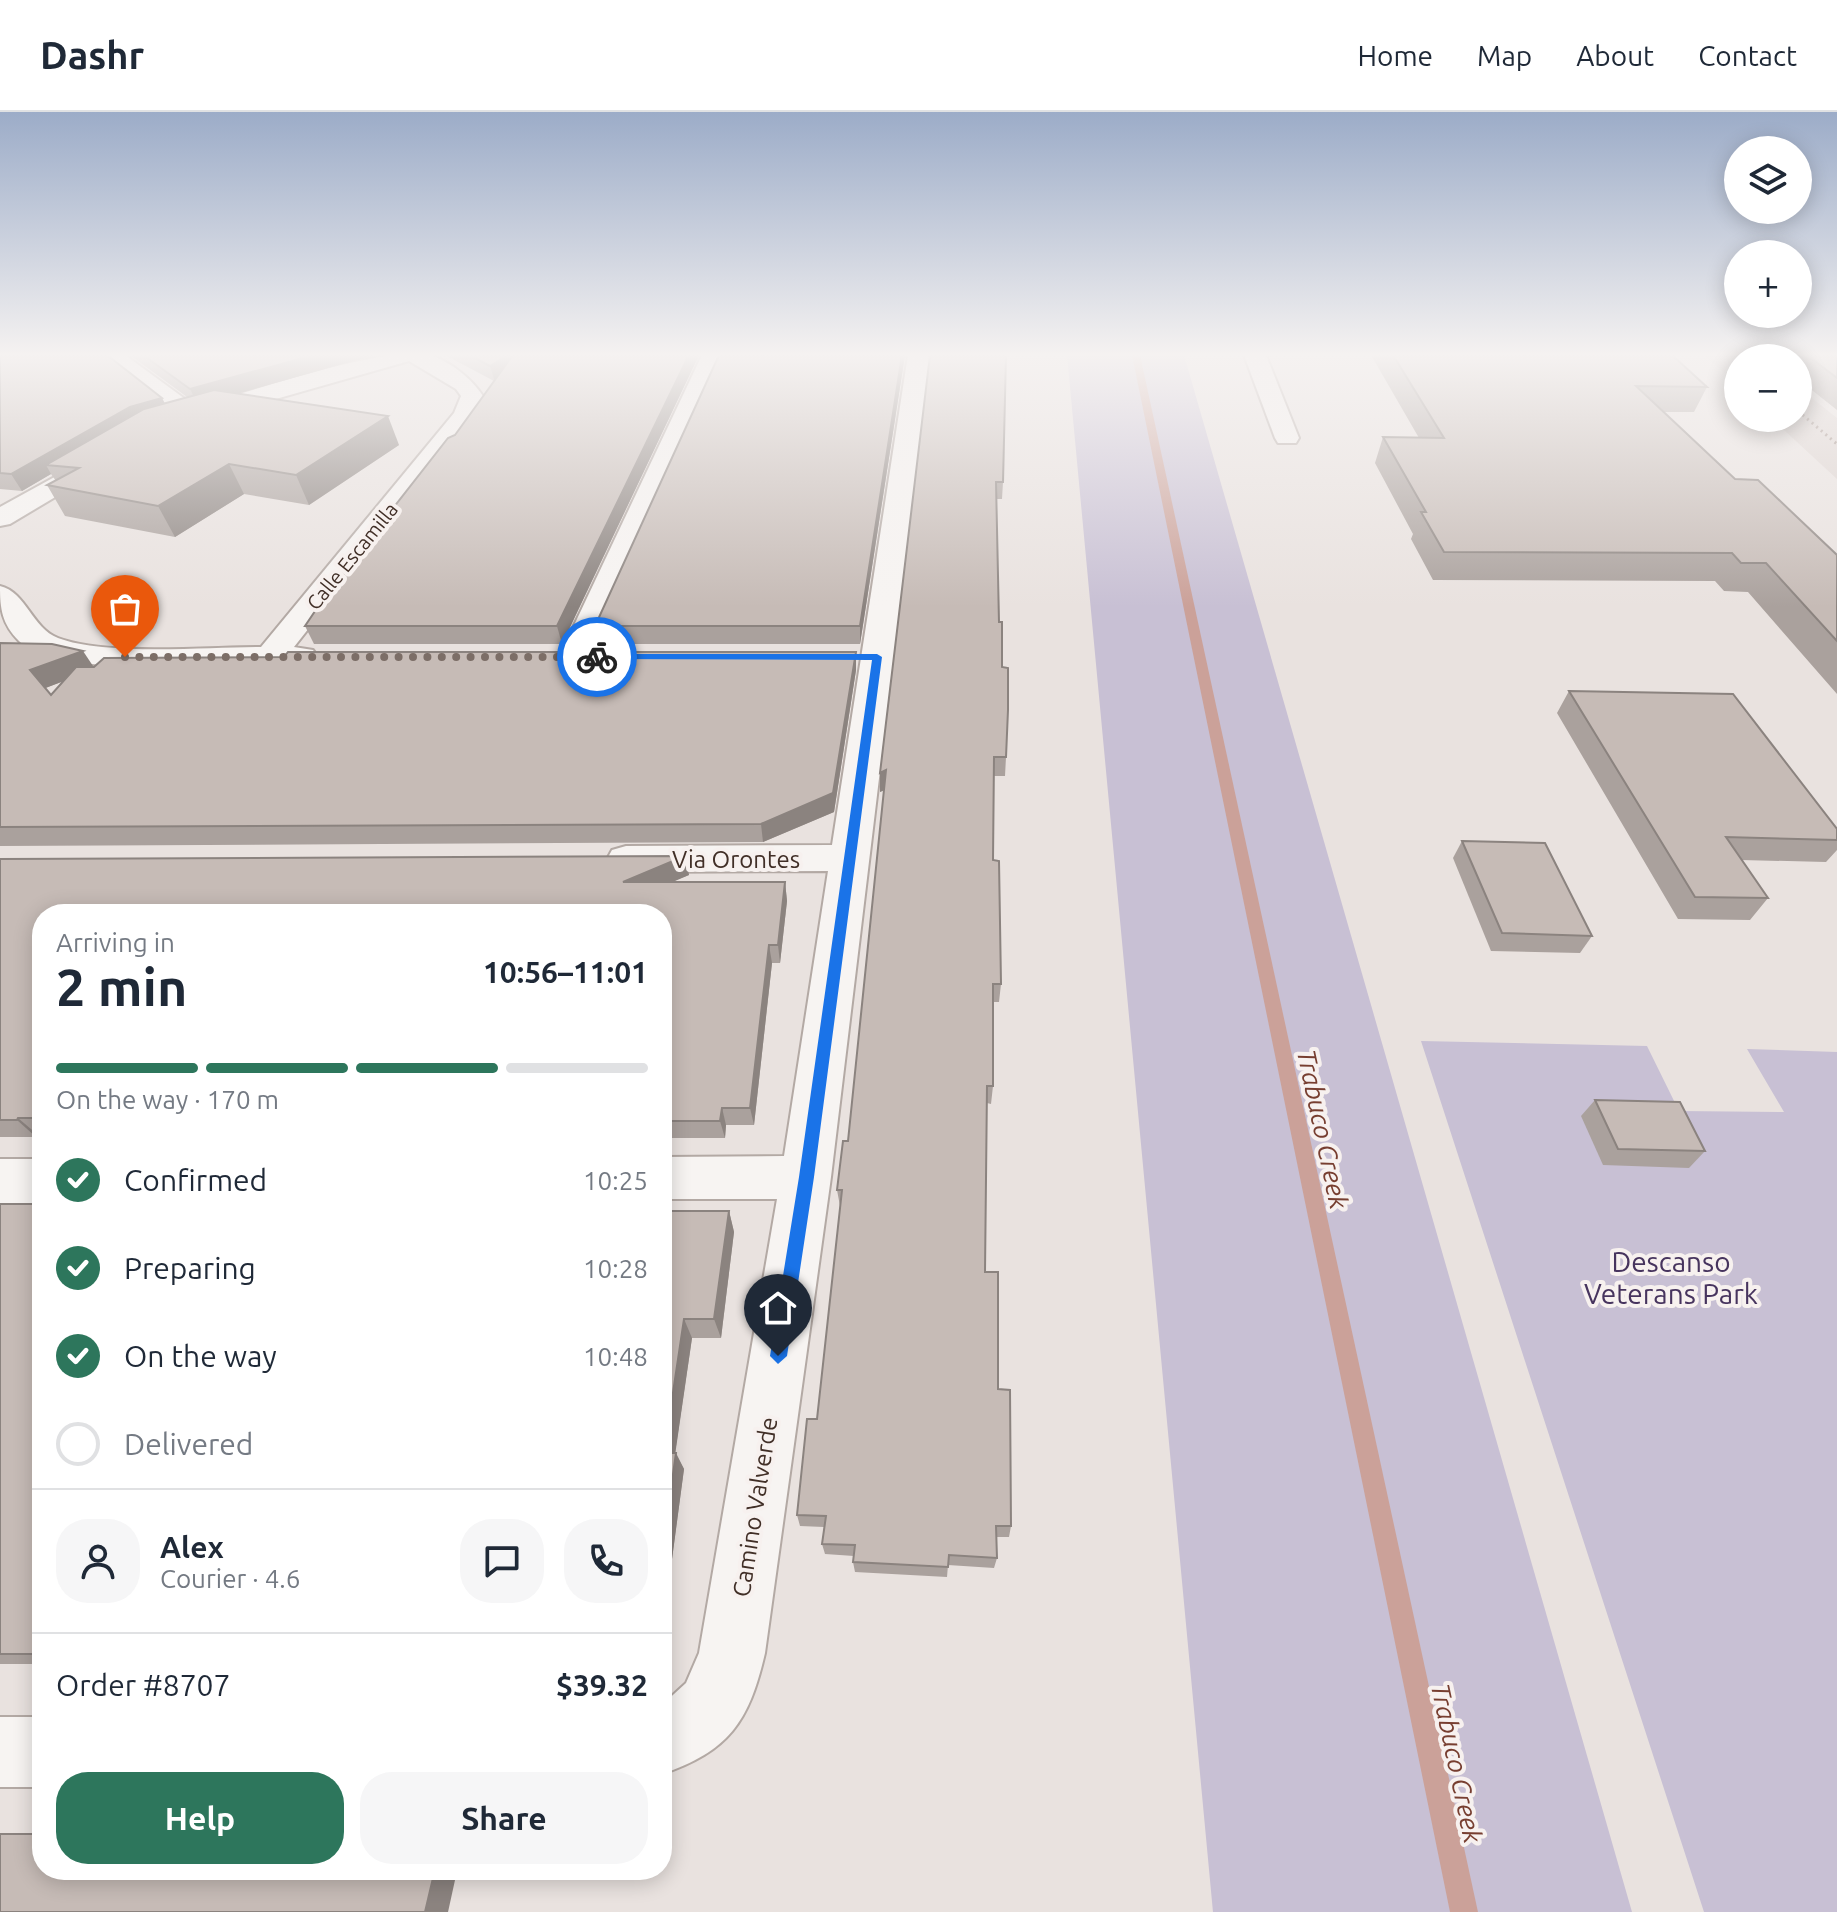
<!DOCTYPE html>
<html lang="en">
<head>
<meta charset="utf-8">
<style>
	body { margin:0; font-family:Ubuntu,sans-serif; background:#f6f6f7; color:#1f2937; height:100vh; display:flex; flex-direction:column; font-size:30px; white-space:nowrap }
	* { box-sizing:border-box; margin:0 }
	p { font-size:26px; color:#747a83 }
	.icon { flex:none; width:44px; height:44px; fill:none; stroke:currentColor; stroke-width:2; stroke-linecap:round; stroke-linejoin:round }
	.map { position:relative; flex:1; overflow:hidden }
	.side { position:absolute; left:32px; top:792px; width:640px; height:976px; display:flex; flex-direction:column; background:#fff; border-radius:32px; box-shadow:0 4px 20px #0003 }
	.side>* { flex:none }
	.buttons { position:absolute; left:1724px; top:24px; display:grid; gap:16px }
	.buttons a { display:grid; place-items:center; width:88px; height:88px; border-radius:50%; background:#fff; box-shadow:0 4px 20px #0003; font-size:40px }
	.pin { position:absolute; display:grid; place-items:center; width:68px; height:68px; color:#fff; margin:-82px -34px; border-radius:50% 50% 50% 0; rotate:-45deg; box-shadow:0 0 8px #0007 }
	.pin .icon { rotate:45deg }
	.courier { position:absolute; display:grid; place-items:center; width:80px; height:80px; margin:-40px; border:6px solid #1a73e8; border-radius:50%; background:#fff; color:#222; box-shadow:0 2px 10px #0007 }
	.headline em { font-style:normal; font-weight:600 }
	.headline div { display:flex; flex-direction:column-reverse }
	.headline { display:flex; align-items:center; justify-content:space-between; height:136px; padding:0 24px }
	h1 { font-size:52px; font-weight:600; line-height:60px }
	.bar { display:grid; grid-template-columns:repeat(4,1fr); gap:12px 8px; align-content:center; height:96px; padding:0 24px }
	.bar i { height:10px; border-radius:6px; background:#e0e1e3 }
	.bar .on { background:#2d765c }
	.bar p { grid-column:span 4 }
	.line { display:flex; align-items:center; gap:20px; padding:0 24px; border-top:2px solid #e0e1e3 }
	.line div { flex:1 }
	.round { display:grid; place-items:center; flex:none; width:84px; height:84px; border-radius:32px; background:#f6f6f7 }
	ol { padding:0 24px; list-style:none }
	li { display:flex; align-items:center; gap:24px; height:88px }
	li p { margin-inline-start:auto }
	li .icon { padding:8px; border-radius:50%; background:#2d765c; color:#fff; stroke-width:4 }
	li:last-child { color:#747a83 }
	li i { width:44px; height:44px; border:4px solid #e0e1e3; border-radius:50% }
	.button { display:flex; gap:16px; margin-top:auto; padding:16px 24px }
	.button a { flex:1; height:92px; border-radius:32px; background:#2d765c; color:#fff; font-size:32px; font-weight:600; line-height:92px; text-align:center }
	.button a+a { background:#f6f6f7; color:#1f2937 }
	header { display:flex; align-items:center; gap:48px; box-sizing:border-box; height:112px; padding:0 40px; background:#fff; border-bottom:2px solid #e0e1e3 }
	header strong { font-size:38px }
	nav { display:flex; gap:44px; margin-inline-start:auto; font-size:28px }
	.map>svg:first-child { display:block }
</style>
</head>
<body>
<header>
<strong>Dashr</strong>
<nav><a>Home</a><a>Map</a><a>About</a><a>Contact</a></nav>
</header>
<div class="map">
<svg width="1837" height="1800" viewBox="0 0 1837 1800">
	<rect width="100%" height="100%" fill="#e9e2df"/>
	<!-- built -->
	<g fill="#dbd1cd">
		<path d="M1704,243H1759L1763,246H1738V273Z"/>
		<path d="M1798,275L1837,306V367L1771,306H1798Z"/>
	</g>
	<!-- green -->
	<g fill="#c8c0d4">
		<path d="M1067,243H1184L1632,1800H1213Z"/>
		<path d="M1421,929L1647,934L1679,999L1784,1000L1747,937L1837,940V1800H1704Z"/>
	</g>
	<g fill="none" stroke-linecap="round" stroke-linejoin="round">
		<!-- stream -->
		<path fill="#cba199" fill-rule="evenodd" d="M1132,243H1140L1478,1800H1450Z"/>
		<!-- minor casing -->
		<g stroke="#b3a9a4" stroke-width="4">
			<g id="minor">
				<path d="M100,243H125L196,295C243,282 390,231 430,243C451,250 472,267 483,284L473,308L294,535L313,538L318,545L313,552L302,555C244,555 58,567 19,529C2,512 0,497 0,474C26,480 32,516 58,526C105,544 208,535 261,535L454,301L461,284L456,277L409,249L192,311L184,309Z"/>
				<path d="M702,243H724L591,545L586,552L575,555L564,552L559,545Z"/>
				<path d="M908,243H930L831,1065L765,1541C749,1610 729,1639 662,1662V1593L686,1571L699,1541L777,1087H662V1045L784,1044L828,759L626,760L612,756L607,747L612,738L626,734L832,733Z"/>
				<path d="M1244,243H1266L1299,326L1296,331H1278L1275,326Z"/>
				<path d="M100,340L109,343L113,348L109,353L10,412L0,414V395Z"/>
				<rect x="0" y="1047" width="42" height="44"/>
				<rect x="0" y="1605" width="42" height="70"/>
			</g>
		</g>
		<!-- minor -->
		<use href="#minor" fill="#f7f4f2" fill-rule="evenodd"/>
		<!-- rail -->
		<g stroke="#948078" stroke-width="3" stroke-dasharray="2 4" stroke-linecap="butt">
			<path d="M1731,243L1738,249"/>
			<path d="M1798,299L1837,332"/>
		</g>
	</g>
	<!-- wall -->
	<g fill="#aaa19d" fill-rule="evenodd">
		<path d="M0,243L162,286L165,292L187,285L130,243H374L239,281L399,333L309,393L244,382L175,425L65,404L47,373L56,369L51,362L22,379L0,377Z"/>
		<path d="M445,243H699L562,532H314L305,514L455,323L494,269Z"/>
		<path d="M905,243L860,532H600L595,514Z"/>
		<path d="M930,243L1003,370L1002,387H996L999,510L1006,645L1005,664H994L993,748L1001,872L999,890H993V974L991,992L987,991L985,1160L1011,1414L1009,1425H996L997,1446L994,1456L948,1453L947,1465L855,1460L853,1450L854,1444L825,1442L822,1432L824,1415L800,1414L797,1403L817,1307L840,1094L837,1078L848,1029L884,678L880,680Z"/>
		<path d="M1371,243H1672L1707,275L1694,300H1664L1735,367L1837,443V582L1748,480L1724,479L1715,469L1433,468L1411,427L1413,422L1375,351L1383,325L1419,326Z"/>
		<path d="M1767,243H1837V298L1798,267V246H1771Z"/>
		<path d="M0,531L94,555L856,540V558L834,700L763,730L0,734ZM64,569L51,583L45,576Z"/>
		<path d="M1569,579L1837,717V738L1826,750L1741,748L1768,786L1750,808L1678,807L1557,601Z"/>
		<path d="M1462,729L1592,824L1580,841L1491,839L1453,746Z"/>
		<path d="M685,744L689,763L671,770H785L787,789L780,851H772L754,1013H726L725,1026H662V802H42V1023H38L36,1025H0V747Z"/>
		<path d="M1595,988L1705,1039L1689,1056L1603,1053L1581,1004Z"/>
		<path d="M662,1086L668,1099H729L734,1120L721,1226H692L675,1341L684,1357L664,1507H662Z"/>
		<rect x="0" y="1092" width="42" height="460"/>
	</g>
	<!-- shaded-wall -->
	<g fill="#8b837f">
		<path d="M314,243H374L198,293L190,277Z"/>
		<path d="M508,243H518L495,270L490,254Z"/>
		<path d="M689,243H699L562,532L557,514Z"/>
		<path d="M902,243H905L860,532V514Z"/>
		<path d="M162,286L170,302L46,353L51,362L22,379L11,362L130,295Z"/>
		<path d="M388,304L399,333L309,393L296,363Z"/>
		<path d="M229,352L244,382L175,425L158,394Z"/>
		<path d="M83,539L95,557L43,577L30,558Z"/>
		<path d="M856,540V558L834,700L763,730L761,712Z"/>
		<path d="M886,658L887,677L880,680V661Z"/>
		<path d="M685,744L689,763L628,789L623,770Z"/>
		<path d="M785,770L787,789L780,851L778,833Z"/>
		<path d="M769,833L772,851L754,1013L750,996Z"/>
		<path d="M722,996L726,1013L725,1026L720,1009Z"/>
		<path d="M18,1006L38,1023L36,1025L17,1008Z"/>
		<path d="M663,1086L671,1107L662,1102Z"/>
		<path d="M729,1099L734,1120L721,1226L714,1207Z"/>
		<path d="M684,1207L692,1226L673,1357L664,1341Z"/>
		<path d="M676,1341L684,1357L664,1507L662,1504V1440Z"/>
		<path d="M402,1758H426L424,1768L400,1766Z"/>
		<path d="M433,1766L455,1768L448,1800H425Z"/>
	</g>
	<!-- building -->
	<g fill="#c6bbb6" stroke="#8b837f" stroke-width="2">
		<path d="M0,243H107L162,286L130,295L11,362L0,361Z"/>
		<path d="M143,243H314L190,277Z"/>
		<path d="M469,243H508L490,254Z"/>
		<path d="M513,243H689L557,514H305L332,474L448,326L455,323Z"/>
		<path d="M719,243H902L860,514H595Z"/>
		<path d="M930,243H1006L1003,370H996L999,510H1002V555L1008,556V598L1006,645H994L993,748L999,749L1001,872H993V974H987L985,1160H998V1277L1010,1278L1011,1414H996L997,1446L949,1443L948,1455L853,1450L855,1433L822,1432L826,1404L797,1403L807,1307H817L842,1078H837L843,1029H848L886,658L880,661Z"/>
		<path d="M1393,243H1672L1707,275L1636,274L1735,367L1758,368L1837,443V529L1766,451H1741L1732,441L1444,440L1421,400H1426L1383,325L1444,326Z"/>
		<path d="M1807,243H1837V266Z"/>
		<path d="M214,278L388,304L296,363L229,352L158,394L47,373L79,356L46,353L144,297Z"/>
		<path d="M0,531L52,532L83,539L30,558L51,583L76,555H94L104,546L284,545L288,540H856L833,681L761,712L0,715Z"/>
		<path d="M1569,579L1733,582L1837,717V728L1726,725L1768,786L1695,785Z"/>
		<path d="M1462,729L1545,731L1592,824L1502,821Z"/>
		<path d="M685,744L623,770H785L778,833H769L750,996H722L720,1009H662V802H42V1006H18L17,1008H0V747Z"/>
		<path d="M1595,988L1680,990L1705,1039L1618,1037Z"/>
		<rect x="0" y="1092" width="42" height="450"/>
		<path d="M662,1099H729L714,1207H684L664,1341H676L662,1440Z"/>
		<path d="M0,1722H42V1758H402L400,1766H433L425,1800H0Z"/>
	</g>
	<!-- sky -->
	<linearGradient id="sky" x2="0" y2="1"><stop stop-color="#9cacc8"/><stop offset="0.49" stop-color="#f5f2f1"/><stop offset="1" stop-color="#f5f2f1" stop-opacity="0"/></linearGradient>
	<rect width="1837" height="495" fill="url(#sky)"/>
	<!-- route -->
	<path fill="#1a73e8" d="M877,542L882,545L814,1065L787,1244L778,1252L770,1244L799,1065L872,548L597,547L593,545L597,542Z"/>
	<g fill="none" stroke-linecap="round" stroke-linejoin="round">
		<!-- done -->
		<path stroke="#7c6e67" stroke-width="8" stroke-dasharray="0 14.4" d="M125,545H597"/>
	</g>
	<g text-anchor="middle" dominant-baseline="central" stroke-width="8" stroke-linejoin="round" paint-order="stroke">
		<!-- far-street labels -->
		<g font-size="20" fill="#412f27" stroke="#f7f1ef">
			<text transform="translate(352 444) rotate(-51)">Calle Escamilla</text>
		</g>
		<!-- street labels -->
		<g font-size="24" fill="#412f27" stroke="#f7f1ef">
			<text x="736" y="747">Via Orontes</text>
			<text transform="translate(755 1395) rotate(-81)">Camino Valverde</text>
		</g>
		<!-- water labels -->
		<g font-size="26" font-style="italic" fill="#773e30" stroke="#f7f1ef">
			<text transform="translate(1323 1017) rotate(78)">Trabuco Creek</text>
			<text transform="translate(1457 1651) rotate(78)">Trabuco Creek</text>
		</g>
		<!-- near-park labels -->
		<g font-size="28" fill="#47345e" stroke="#f7f1ef">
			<text x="1671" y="1149">Descanso<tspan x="1671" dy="32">Veterans Park</tspan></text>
		</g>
	</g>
</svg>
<div class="buttons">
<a><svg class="icon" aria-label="layers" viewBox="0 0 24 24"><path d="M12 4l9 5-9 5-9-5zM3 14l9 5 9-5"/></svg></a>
<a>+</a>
<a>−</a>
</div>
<div class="pin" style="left:125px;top:545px;background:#ea580c"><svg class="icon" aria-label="bag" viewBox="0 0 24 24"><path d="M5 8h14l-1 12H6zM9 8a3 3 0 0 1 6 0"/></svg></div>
<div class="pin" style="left:778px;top:1244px;background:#1f2937"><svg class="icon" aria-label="home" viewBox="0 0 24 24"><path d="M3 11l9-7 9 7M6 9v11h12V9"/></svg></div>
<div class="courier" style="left:597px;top:545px"><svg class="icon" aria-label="bike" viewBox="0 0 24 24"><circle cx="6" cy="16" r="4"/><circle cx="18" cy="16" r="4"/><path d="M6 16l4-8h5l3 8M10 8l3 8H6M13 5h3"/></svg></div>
<section class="side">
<div class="headline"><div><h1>2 min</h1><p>Arriving in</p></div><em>10:56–11:01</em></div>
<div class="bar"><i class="on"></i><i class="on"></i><i class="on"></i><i></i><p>On the way · 170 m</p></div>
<ol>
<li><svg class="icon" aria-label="check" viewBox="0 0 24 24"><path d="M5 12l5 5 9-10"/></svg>Confirmed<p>10:25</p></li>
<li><svg class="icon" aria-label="check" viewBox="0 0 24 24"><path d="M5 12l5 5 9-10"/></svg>Preparing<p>10:28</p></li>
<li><svg class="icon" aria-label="check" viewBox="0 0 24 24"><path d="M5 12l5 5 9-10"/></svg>On the way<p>10:48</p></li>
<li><i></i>Delivered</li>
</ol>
<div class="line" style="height:144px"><a class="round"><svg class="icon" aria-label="person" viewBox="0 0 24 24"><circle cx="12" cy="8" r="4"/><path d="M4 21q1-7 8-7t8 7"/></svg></a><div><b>Alex</b><p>Courier · 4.6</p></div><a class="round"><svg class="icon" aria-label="chat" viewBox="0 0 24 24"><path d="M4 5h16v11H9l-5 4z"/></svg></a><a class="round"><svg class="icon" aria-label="phone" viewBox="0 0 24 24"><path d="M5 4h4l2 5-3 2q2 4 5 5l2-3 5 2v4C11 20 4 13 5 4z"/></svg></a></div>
<div class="line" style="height:104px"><div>Order #8707</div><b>$39.32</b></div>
<div class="button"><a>Help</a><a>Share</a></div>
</section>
</div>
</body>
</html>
